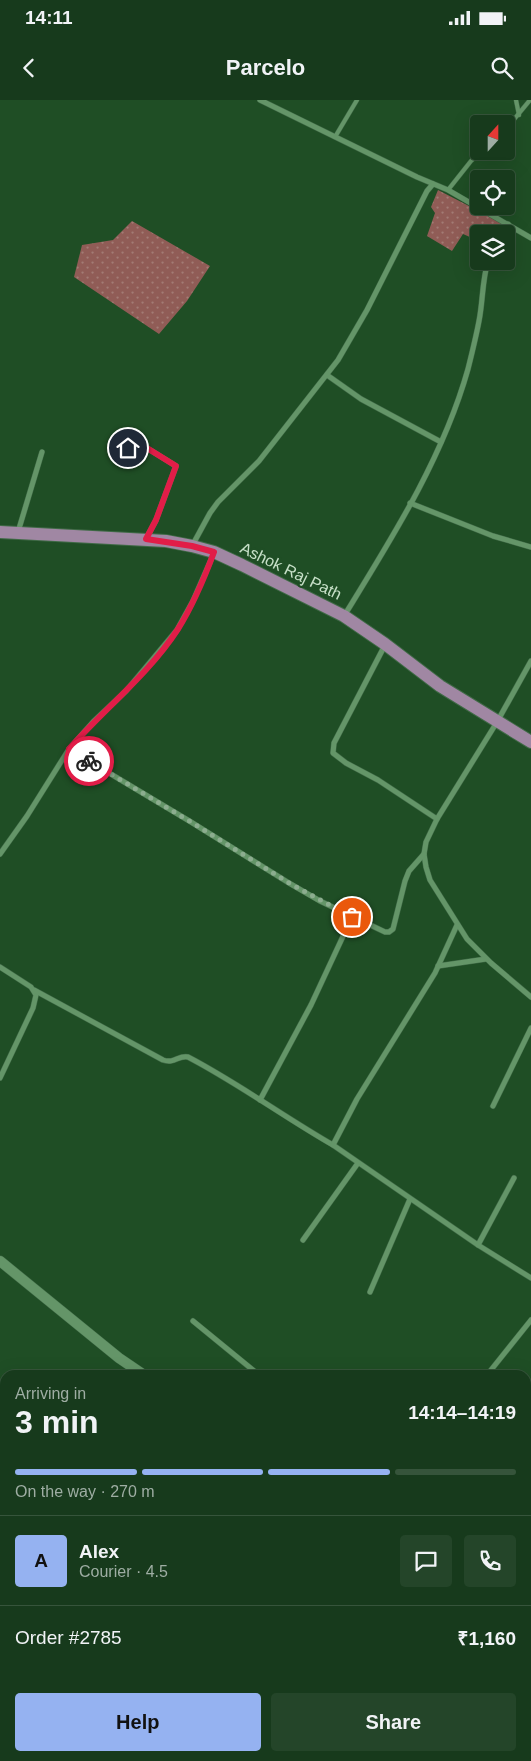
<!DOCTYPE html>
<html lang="en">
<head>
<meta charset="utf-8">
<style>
	body { margin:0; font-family:Arial,sans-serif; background:#244529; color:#f1f3f6; height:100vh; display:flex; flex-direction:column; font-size:19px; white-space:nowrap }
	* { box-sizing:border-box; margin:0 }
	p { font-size:16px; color:#9eada3 }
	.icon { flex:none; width:28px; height:28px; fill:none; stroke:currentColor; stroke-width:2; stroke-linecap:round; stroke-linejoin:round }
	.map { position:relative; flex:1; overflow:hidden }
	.details { position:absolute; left:0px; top:1270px; width:531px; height:391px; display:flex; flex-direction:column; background:#173a1c; border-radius:15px 15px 0 0; box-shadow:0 5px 20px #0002,0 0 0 1px #36543b }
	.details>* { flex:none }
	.needle { width:32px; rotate:21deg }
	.buttons { position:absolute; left:470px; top:15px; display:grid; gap:10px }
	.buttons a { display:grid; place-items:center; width:45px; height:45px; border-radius:5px; background:#173a1c; box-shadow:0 5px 20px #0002,0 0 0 1px #36543b; font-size:25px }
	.pin { position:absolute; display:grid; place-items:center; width:42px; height:42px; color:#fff; margin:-21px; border:2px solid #fff; border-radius:50%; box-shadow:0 1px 5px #0007 }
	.courier { position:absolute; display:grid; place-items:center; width:50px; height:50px; margin:-25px; border:4px solid #e11d48; border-radius:50%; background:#fff; color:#222; box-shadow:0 1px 6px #0007 }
	.head em { font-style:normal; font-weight:700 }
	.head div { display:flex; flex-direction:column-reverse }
	.head { display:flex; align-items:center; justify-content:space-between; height:85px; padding:0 15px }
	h1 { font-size:32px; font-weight:700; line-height:38px }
	.bar { display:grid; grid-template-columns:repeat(4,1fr); gap:8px 5px; align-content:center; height:60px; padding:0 15px }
	.bar i { height:6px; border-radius:4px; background:#36543b }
	.bar .active { background:#95b2f1 }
	.bar p { grid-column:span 4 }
	.line { display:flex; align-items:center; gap:12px; padding:0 15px; border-top:1px solid #36543b }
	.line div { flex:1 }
	.round { display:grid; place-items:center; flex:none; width:52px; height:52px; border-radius:5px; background:#244529 }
	.cta { display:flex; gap:10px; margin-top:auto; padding:10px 15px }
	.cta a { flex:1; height:58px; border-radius:5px; background:#95b2f1; color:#111; font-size:20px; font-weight:700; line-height:58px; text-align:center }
	.cta a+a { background:#244529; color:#f1f3f6 }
	.status { display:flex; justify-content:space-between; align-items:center; height:35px; padding:0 25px; background:#173a1c; direction:ltr }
	.status svg { height:14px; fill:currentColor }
	header { display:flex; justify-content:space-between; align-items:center; height:65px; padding:0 15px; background:#173a1c; font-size:22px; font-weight:700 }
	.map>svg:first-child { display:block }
</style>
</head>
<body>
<div class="status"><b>14:11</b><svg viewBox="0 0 49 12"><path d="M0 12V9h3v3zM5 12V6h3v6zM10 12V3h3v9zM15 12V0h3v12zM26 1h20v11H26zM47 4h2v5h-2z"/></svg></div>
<header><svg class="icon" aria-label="back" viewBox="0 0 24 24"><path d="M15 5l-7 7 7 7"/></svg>Parcelo<svg class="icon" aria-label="search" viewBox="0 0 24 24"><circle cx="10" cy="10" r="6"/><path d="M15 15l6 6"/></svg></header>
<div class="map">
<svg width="531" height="1661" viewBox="0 0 531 1661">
	<defs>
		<pattern id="park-dots" width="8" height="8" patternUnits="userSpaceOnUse" patternTransform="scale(1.25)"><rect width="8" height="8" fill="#905c56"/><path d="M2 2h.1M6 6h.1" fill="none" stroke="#a37b74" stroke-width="1.8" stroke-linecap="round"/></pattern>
	</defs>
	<rect width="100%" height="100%" fill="#1f4e25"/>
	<!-- park -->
	<g fill="url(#park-dots)">
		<path d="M438,90L502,123L496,134H479V141L463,134L452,151L427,136L435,113L431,107Z"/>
		<path d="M132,121L210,166L187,201L159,234L74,177L82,145L113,140Z"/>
		<path d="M114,334L119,335L130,342L120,354L114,350L108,342Z"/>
	</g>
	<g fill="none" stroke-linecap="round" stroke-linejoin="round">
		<!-- canal -->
		<g stroke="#24666e" stroke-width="12">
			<path d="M0,1575L5,1579"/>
			<path d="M116,1656L123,1661"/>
		</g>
		<!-- service casing -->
		<g stroke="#406a47" stroke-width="5">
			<g id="service">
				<path d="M516,0L519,15"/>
				<path d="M506,29L530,0"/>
				<path d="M335,37L357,0"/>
				<path d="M448,90L471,61L482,51"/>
			</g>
		</g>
		<!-- minor casing -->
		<g stroke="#406a47" stroke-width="6">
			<g id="minor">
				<path d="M260,0L417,77L448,90L531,138"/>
				<path d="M503,134L508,124"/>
				<path d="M327,275L361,299L441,342"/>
				<path d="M121,355L134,340L176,366L156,420L146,439"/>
				<path d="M410,403L493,436L531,447"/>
				<path d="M18,432L42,352"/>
				<path d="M192,446L210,413L218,402L259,361L338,260L367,210L427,91L433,84"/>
				<path d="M344,516C392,438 443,358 468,269C472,253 476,237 479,221C483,201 482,181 488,161"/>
				<path d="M385,545L334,643L333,653L346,663L378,680L437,719"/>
				<path d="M531,561L497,622L437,719L426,742L424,754L426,767L430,780L467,839L491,863L531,897"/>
				<path d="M69,649L191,722L289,783L320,801L385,832H389L393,829L405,781L409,771L424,754"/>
				<path d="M0,754L27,716L69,649L94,621L126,591L177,530L193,501L214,453"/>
				<path d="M438,866L486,859"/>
				<path d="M0,867L31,887L36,895L33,908L0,978"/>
				<path d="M34,890L163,960C175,964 178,955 188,957C238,983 284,1017 333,1045L357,999L435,873L457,825"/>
				<path d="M260,1000L311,905L352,817"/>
				<path d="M493,1006L531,928"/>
				<path d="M333,1045L478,1145L531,1178"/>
				<path d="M303,1140L358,1063"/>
				<path d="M478,1145L514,1078"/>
				<path d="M370,1192L410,1099"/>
				<path d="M193,1221L259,1275"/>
				<path d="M487,1275L531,1220"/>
				<path d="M0,1321L5,1324"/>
				<path d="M526,1355L531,1348"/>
				<path d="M0,1561L5,1565"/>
				<path d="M526,1599L531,1591"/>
				<path d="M138,1656L145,1661"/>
				<path d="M350,1661L353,1656"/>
				<path d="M490,1661L493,1656"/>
			</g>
		</g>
		<!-- tertiary casing -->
		<g stroke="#406a47" stroke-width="10">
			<g id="tertiary">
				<path d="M0,1599L5,1603"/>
				<path d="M88,1656L95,1661"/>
			</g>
		</g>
		<!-- secondary casing -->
		<g stroke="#406a47" stroke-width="11">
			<g id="secondary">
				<path d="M0,1161L119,1258L144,1275"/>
				<path d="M526,1525L531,1530"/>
			</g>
		</g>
		<!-- primary casing -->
		<g stroke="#406a47" stroke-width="14">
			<path id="primary" d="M0,432L166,441L192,446L214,452L242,465L344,516L385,544L440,586L531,642"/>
		</g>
		<!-- service -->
		<use href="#service" stroke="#649568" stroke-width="4"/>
		<!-- minor -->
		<use href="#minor" stroke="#649568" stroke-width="5"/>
		<!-- tertiary -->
		<use href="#tertiary" stroke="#649568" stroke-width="9"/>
		<!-- secondary -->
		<use href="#secondary" stroke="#649568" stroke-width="10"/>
		<!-- primary -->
		<use href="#primary" stroke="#a087a3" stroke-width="12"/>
	</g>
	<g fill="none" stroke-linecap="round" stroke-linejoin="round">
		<!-- done -->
		<path stroke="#8cad8f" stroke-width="5" stroke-dasharray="0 9" d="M89,661L191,722L289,783L352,817"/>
		<!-- route -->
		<path stroke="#e11d48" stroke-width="6" d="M89,661L69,649C104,609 148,575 178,529C193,505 204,479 214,452L192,446L146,439L156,420L176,366L134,340L128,348"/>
	</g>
	<g text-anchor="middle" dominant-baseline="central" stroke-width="4.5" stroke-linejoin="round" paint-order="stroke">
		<!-- street labels -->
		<g font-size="16" fill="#c7e0c8" stroke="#1f4e25">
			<text transform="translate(291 471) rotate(26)">Ashok Raj Path</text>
		</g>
	</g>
</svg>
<div class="buttons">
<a><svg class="needle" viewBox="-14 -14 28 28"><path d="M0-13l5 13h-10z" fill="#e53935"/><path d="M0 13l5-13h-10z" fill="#9eada3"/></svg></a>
<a><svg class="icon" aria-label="locate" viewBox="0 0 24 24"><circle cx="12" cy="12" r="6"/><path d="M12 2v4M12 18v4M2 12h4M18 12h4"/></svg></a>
<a><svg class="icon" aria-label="layers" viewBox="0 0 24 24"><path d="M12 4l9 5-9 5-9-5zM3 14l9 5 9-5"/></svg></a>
</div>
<div class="pin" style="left:352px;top:817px;background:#ea580c"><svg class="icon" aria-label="bag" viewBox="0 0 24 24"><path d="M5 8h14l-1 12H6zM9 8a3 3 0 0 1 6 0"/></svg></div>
<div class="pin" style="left:128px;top:348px;background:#1f2937"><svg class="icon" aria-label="home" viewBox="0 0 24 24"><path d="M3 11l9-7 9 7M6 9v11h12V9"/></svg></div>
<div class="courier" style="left:89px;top:661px"><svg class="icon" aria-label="bike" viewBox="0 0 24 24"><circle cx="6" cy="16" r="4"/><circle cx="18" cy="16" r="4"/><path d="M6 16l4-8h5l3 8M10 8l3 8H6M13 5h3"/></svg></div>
<section class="details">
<div class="head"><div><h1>3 min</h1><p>Arriving in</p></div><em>14:14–14:19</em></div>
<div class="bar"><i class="active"></i><i class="active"></i><i class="active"></i><i></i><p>On the way · 270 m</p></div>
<div class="line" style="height:90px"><b class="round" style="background:#95b2f1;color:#111">A</b><div><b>Alex</b><p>Courier · 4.5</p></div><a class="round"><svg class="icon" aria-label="chat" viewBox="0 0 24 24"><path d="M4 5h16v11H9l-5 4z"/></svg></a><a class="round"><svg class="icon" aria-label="phone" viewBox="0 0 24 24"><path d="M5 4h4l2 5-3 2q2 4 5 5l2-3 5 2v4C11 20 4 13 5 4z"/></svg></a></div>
<div class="line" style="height:65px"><div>Order #2785</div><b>₹1,160</b></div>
<div class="cta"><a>Help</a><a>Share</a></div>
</section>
</div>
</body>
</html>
